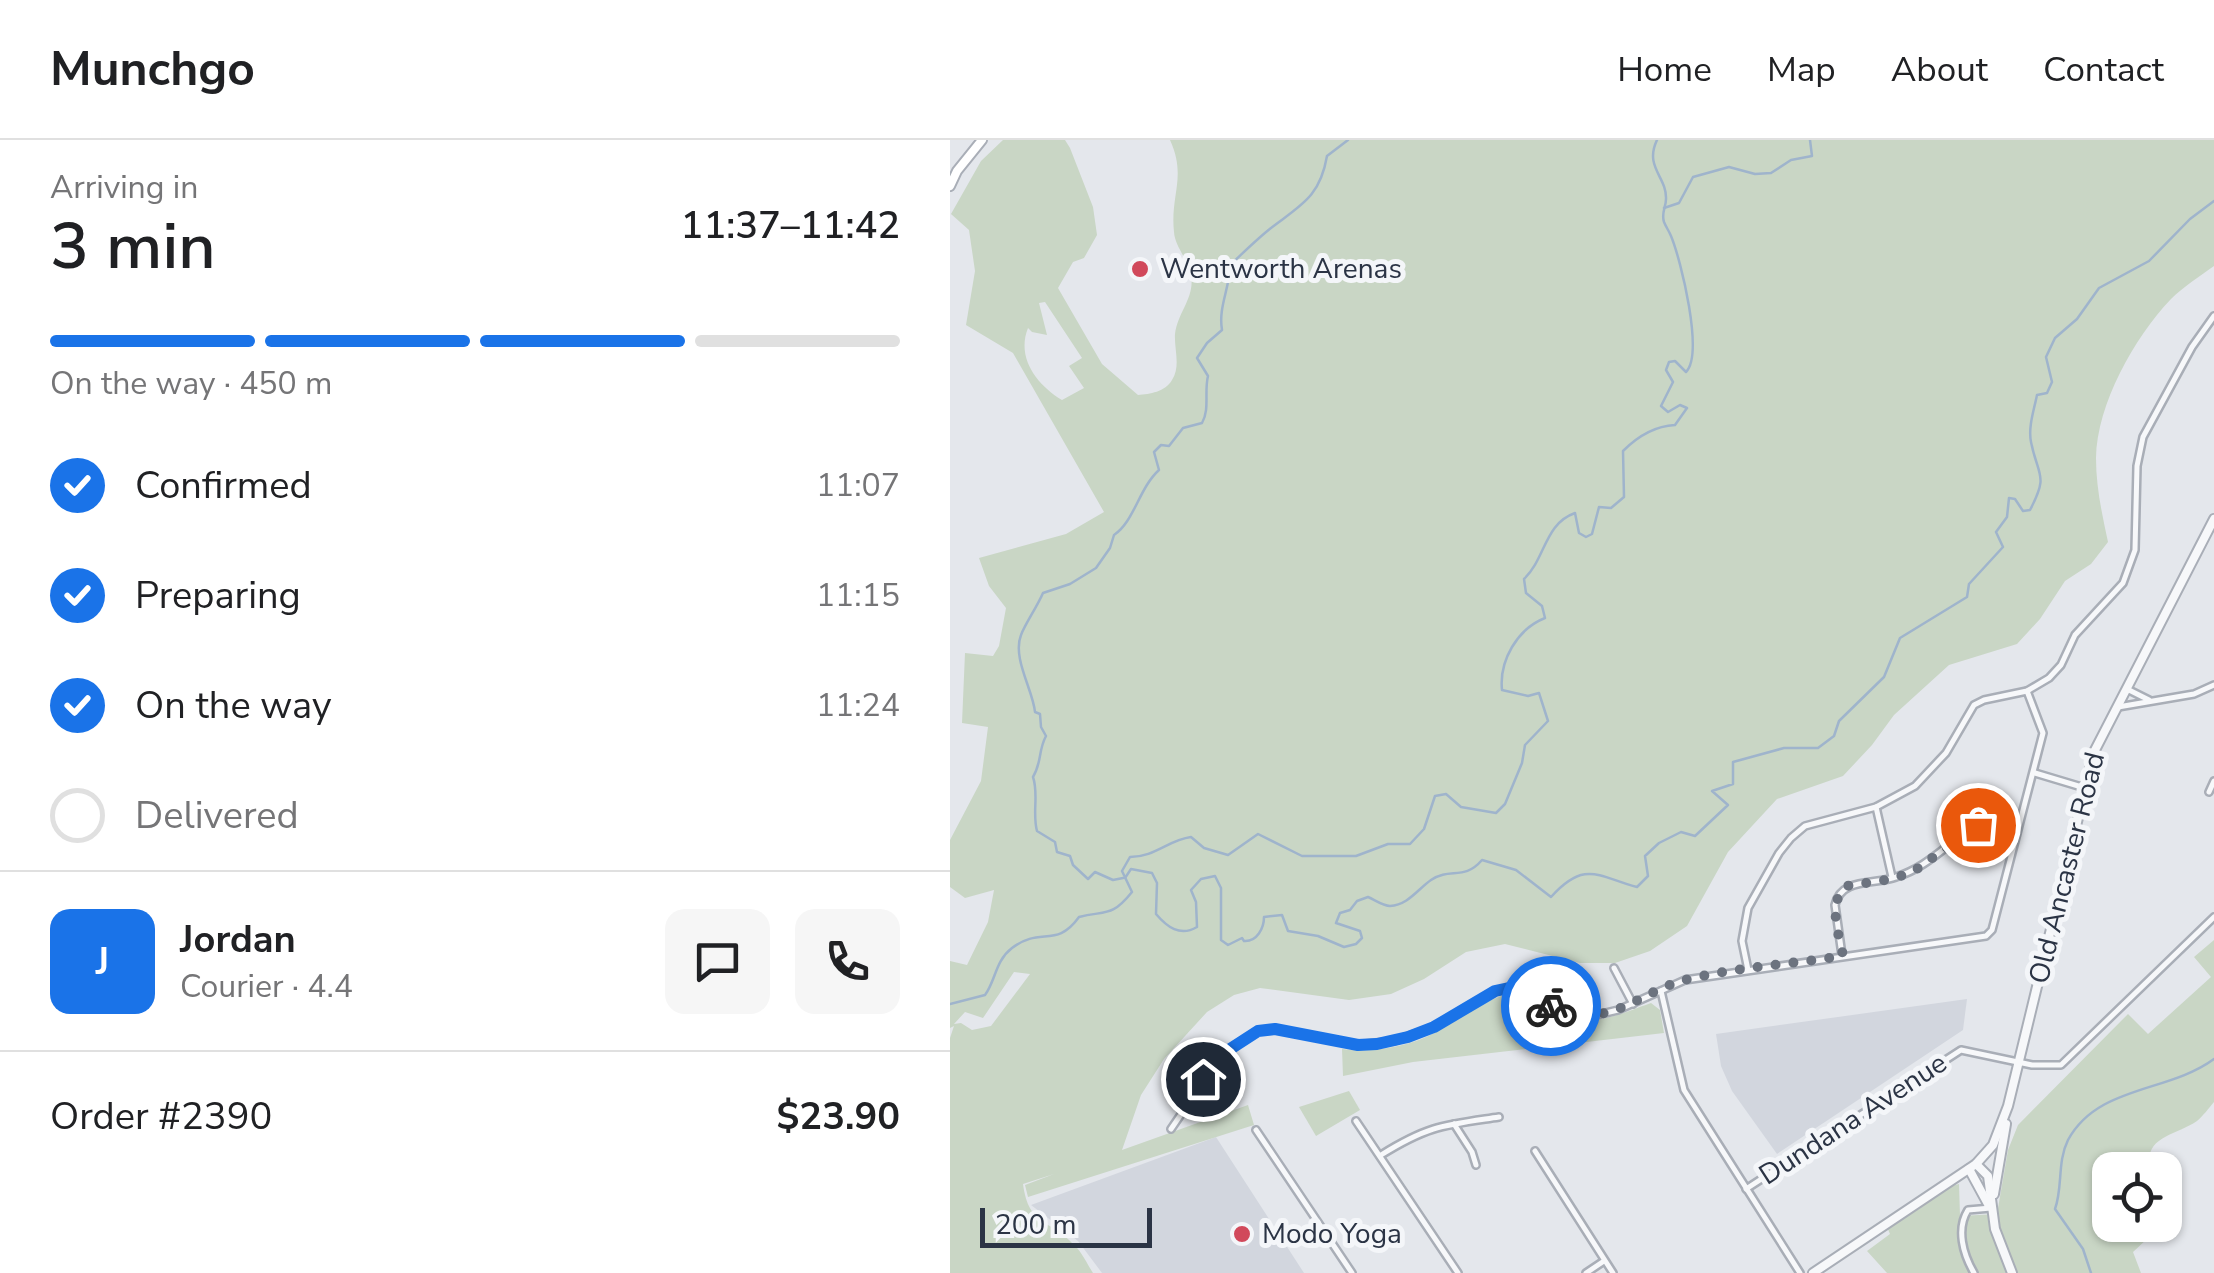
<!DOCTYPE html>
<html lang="en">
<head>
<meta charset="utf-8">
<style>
	body { margin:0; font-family:"Nunito Sans",sans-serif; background:#f6f6f6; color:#202124; height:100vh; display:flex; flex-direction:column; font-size:38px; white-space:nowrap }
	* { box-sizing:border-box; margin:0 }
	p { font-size:32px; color:#757577 }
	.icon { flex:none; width:55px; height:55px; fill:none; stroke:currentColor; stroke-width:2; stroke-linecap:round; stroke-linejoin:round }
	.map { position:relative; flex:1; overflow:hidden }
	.side { display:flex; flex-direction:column; background:#fff; width:950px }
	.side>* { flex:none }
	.buttons { position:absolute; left:1142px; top:1012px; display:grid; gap:20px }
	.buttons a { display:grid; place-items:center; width:90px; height:90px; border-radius:20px; background:#fff; box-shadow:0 2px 8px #0004; font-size:50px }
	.scale { position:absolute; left:30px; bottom:25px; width:172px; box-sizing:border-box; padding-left:10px; border:5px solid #2b3445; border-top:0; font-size:28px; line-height:35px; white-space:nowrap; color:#2b3445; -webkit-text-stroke:8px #f4f6f9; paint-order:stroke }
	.pin { position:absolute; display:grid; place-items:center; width:85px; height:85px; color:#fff; margin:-42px; border:5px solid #fff; border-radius:50%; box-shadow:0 2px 10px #0007 }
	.courier { position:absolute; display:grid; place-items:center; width:100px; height:100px; margin:-50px; border:8px solid #1a73e8; border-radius:50%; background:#fff; color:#222; box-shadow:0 2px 12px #0007 }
	.head em { font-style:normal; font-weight:600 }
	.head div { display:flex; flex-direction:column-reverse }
	.head { display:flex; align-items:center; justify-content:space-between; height:170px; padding:0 50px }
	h1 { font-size:65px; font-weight:600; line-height:75px }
	.bar { display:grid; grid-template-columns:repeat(4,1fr); gap:15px 10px; align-content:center; height:120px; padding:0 50px }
	.bar i { height:12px; border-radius:8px; background:#e0e0e0 }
	.bar .active { background:#1a73e8 }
	.bar p { grid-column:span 4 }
	.line { display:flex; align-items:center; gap:25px; padding:0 50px; border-top:2px solid #e0e0e0 }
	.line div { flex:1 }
	.round { display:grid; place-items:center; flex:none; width:105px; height:105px; border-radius:20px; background:#f6f6f6 }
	ol { padding:0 50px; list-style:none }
	li { display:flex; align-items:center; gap:30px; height:110px }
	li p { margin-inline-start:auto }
	li .icon { padding:10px; border-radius:50%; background:#1a73e8; color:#fff; stroke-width:4 }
	li:last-child { color:#757577 }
	li i { width:55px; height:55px; border:5px solid #e0e0e0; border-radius:50% }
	header { display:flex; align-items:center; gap:60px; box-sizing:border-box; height:140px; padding:0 50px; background:#fff; border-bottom:2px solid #e0e0e0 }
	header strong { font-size:48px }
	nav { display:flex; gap:55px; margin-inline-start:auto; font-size:35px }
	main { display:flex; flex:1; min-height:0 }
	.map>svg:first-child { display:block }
</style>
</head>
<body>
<header>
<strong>Munchgo</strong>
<nav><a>Home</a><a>Map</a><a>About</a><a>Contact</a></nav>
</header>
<main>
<section class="side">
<div class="head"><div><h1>3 min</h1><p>Arriving in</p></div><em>11:37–11:42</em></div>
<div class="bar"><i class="active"></i><i class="active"></i><i class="active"></i><i></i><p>On the way · 450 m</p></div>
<ol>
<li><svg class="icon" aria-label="check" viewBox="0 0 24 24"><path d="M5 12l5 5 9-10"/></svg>Confirmed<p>11:07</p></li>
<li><svg class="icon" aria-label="check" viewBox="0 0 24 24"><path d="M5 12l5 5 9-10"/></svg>Preparing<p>11:15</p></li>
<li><svg class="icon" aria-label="check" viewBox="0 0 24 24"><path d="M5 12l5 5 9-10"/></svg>On the way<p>11:24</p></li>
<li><i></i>Delivered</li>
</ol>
<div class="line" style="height:180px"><b class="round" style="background:#1a73e8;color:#fff">J</b><div><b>Jordan</b><p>Courier · 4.4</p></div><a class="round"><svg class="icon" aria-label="chat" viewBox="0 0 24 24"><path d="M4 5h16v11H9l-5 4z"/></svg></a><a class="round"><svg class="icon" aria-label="phone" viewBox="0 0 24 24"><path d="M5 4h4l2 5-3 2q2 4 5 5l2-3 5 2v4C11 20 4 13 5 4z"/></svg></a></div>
<div class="line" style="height:130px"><div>Order #2390</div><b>$23.90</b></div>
</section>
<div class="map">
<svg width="1264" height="1133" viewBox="0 0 1264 1133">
	<rect width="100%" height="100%" fill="#e4e7ec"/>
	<!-- built -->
	<g fill="#d2d6de">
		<path d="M1017,859L1013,890L827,1014L782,951L771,926L766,894Z"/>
		<path d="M266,997L354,1133H152L128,1101L81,1065Z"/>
	</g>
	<!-- green -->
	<g fill="#c9d6c5" fill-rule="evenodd">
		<path d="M53,0H115L120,8L143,67L147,95L134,118L123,122L108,148L152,224L188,255C200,254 215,252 222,240C231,226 224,209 225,194C228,171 245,158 241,135C238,119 225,107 224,92C220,55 237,37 220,0H1264V126C1250,136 1233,147 1221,159C1184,198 1147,264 1146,318C1146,347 1152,374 1158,402L1141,424L1115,441L1090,479L1067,504L999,525L944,575L922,605L893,636L827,659L778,712L737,786L700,811L665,823H630L555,804L516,812L474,839L441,854L399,860L310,848L284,855L257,872L214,919L191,955L172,1010L298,965L304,985L78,1057L75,1045L104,1034L73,1044C79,1088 100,1078 124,1105C132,1112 137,1124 143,1133H0V898L4,886L0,888V821L17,825L38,782L44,750L15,758L0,747V700L31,641L38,587L12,583L15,513L43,516L49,506L56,468L39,446L29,418L116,394L154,372L63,213L16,185L25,131L19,90L1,74L31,21ZM95,162L132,218L119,226L134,248L112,260C87,245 66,218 78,188L82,192L97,195L89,163ZM64,832L80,834L41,886L22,890L11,883L4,884L15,872L33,878Z"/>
		<path d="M1264,800V962C1259,968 1253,976 1247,981C1225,996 1193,996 1200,1030H1160V1085H1212L1183,1112L1191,1133H937L917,1111L940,1094L937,1087L969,1069L995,1048L1009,1044L1010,1076L1047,1074L1058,1010L1068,985L1178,874L1198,894L1261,837L1244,817Z"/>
		<path d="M557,854C579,858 595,872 616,878C644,887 675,872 701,863L710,870L714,893L463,922L393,936L392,909C423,913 459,907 486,892C511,879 530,862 557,854Z"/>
		<path d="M399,951L410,970L366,996L349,967Z"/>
	</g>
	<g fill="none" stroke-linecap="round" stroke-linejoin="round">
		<!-- stream -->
		<g stroke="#9fb4cc" stroke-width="2.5">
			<path d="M714,68L729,63L743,37L779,27L805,34L821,33L841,20L862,16L860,0"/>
			<path d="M173,738L163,740L145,732L138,739L123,725L120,716L107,712L105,702L87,691C82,673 89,654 83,637C92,622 88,611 96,596L91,587L90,574L85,572C83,550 62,518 71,495C75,484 87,467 93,453L120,444L146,428L160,408L164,395C184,382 189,348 209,330L204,312L211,305L219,306L233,288L252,283C260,269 254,252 258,236L247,218L257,203L272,190C268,167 280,148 280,125C293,113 307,99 321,88C351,65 370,57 377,16L398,0"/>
			<path d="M175,738L181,729L202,733L207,743L206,774C217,787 230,797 247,787L246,762L241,750L251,739L265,736L271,748V800L278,805L292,798L294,801C307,802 314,788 314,777L332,775L338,791L368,796L394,807L406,804L412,798L410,791L386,783L390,773L400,770L407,761L418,757C425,760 433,766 440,766C458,765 468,749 481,740C500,727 514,741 532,720L566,730L601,757C635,719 649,737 687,747L698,736L695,716L709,703L731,692L745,696L778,665L762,651L783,644V622L834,608H868L884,596L889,581L934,537L950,498L1017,457L1019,444L1053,407L1046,392L1057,377L1059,358L1065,359L1073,371L1080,370C1099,334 1088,337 1081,302C1078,287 1084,270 1087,255L1097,253L1102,242L1096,217L1105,198L1127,179L1149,148L1199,121L1240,79L1264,61"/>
			<path d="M0,864L35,855C46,840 45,821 62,808C91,786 106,809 129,777C156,770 161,778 182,752L172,731L180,717C205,717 218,700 241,697L254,708L278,715L308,694L352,716H406L438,704H460L474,689L485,656L496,654L511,667L546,673L555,664L572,623L575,605L598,581L589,553L578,556L552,550C549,521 567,489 595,478L592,466L576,453L574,439C596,418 594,384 625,373L629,393L636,397L642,394L649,367L661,368L674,357L673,311C688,296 704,286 725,285L737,268L730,265L718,272L711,266L723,242L716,230L719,222L725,221L736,232C754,214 731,120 721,96C719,91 716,87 714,82C711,73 716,67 716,59C717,37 694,27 707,0"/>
			<path d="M1141,1133L1133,1109L1105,1069C1113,1047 1107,1022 1118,1000C1148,945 1218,953 1264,919"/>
		</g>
		<!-- minor casing -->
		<g stroke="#a9aeb7" stroke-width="10">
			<g id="minor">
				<path d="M1177,549L1199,560"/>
				<path d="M1168,567L1244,554L1264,545"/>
				<path d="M1085,633L1135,648"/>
				<path d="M1259,652L1264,641"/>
				<path d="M926,667L942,737"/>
				<path d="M892,815L885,765C891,737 925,745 946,737C979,727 999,701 1028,685L1067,690"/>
				<path d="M664,828L683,864"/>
				<path d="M798,830L792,801L798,768L829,713L841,698L855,686L926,667L965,646L996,613L1024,565L1034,560L1077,551L1099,538L1111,525L1125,495L1173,443L1185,410L1187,326L1193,297L1242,207L1264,176"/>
				<path d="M711,851L734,950L850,1133"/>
				<path d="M406,981L508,1133"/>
				<path d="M504,984L522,1012L526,1025"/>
				<path d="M221,989L273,913L308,891L325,889L407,905L444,901L485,887L545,851L559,848L576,851L607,869L643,876L668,870L735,840L1036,796L1042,790L1093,593L1077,551"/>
				<path d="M306,990L402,1133"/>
				<path d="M585,1011L663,1133"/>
				<path d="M431,1015C479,985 495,985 549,977"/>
				<path d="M796,1049L1011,910L1082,925H1111L1264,777"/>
				<path d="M636,1133L654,1121"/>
				<path d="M1024,1133C1013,1114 1006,1089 1018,1070L1041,1068"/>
			</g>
		</g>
		<!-- tertiary casing -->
		<g stroke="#a9aeb7" stroke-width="12">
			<g id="tertiary">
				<path d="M1026,1024L1038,1036L1045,1089L1062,1133"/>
				<path d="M1019,1029L1038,1064"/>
				<path d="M1044,1054L1056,984"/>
				<path d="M863,1133L1026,1024L1043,1005L1058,966L1144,612L1264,379"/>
			</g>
		</g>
		<!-- secondary casing -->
		<g stroke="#a9aeb7" stroke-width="12">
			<path id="secondary" d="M0,46L7,31L32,0"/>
		</g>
		<!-- minor -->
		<use href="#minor" stroke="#f7f8fa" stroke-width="5"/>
		<!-- tertiary -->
		<use href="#tertiary" stroke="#f7f8fa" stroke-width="8"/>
		<!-- secondary -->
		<use href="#secondary" stroke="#fff" stroke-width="8"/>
	</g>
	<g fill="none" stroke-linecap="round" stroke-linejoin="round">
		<!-- done -->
		<path stroke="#6c737f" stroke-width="10" stroke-dasharray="0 18" d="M601,866C660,893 687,851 739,839C789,827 842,824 893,816C889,794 877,763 896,746L943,739L964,731L1028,685"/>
		<!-- route -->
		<path stroke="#1a73e8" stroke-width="12" d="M253,939L274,913L308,891L325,889L408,905L427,904L458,897L484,887L545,851L559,848L576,851L601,866"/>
	</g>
	<!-- markers -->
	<g fill="#d1495b" stroke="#f4f6f9" stroke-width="4">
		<circle cx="190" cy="129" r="10"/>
		<circle cx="292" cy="1094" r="10"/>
	</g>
	<g text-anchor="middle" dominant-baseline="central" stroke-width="10" stroke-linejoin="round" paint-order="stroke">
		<!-- poi labels -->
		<g font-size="28" fill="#2b3445" stroke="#f4f6f9" text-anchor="start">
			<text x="210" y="129">Wentworth Arenas</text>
			<text x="312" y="1094">Modo Yoga</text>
		</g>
		<!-- street labels -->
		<g font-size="28" fill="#2b3445" stroke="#f4f6f9">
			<text transform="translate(1117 728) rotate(-76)">Old Ancaster Road</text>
			<text transform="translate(903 979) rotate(-33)">Dundana Avenue</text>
		</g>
	</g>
</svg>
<div class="buttons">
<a><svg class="icon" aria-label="locate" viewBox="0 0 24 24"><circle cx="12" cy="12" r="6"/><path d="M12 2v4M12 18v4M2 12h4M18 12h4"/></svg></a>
</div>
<div class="scale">200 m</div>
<div class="pin" style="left:1028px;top:685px;background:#ea580c"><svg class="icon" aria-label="bag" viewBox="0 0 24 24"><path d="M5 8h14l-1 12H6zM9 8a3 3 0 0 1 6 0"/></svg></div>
<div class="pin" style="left:253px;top:939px;background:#1f2937"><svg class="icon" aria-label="home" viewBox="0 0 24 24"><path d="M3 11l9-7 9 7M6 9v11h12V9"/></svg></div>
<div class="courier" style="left:601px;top:866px"><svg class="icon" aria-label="bike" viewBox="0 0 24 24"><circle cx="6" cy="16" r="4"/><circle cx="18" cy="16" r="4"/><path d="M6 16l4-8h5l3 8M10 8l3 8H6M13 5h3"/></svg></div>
</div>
</main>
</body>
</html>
